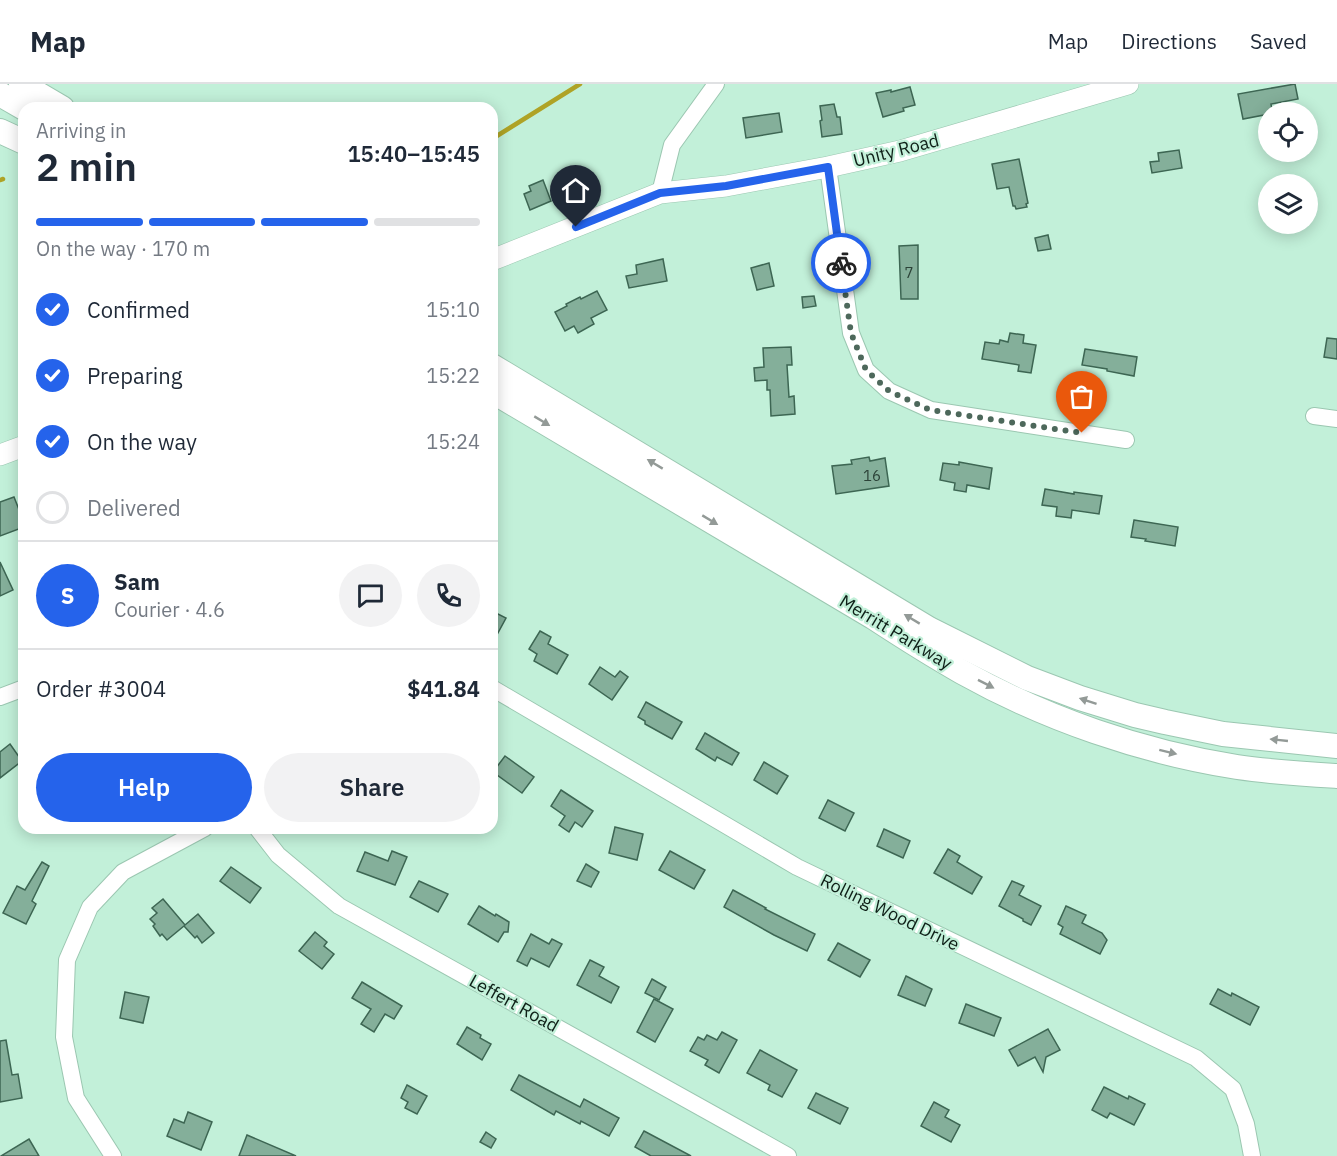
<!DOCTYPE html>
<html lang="en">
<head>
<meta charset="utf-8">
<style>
	body { margin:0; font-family:"IBM Plex Sans",sans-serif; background:#f2f2f3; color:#1f2937; height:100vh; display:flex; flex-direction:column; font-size:22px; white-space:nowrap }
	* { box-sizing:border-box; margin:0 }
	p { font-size:20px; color:#747a83 }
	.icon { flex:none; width:33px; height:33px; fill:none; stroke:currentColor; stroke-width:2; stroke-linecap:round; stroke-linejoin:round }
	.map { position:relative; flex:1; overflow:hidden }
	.panel { position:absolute; left:18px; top:18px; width:480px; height:732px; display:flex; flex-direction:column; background:#fff; border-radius:18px; box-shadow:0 3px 15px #0003 }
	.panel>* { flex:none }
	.controls { position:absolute; left:1258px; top:18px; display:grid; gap:12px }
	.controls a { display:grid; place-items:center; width:60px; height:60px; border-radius:50%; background:#fff; box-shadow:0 3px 15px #0003; font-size:30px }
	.pin { position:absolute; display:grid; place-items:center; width:51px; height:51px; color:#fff; margin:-62px -26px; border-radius:50% 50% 50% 0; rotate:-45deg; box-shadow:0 0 6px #0007 }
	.pin .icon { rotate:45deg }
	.courier { position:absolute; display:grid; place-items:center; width:60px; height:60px; margin:-30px; border:4px solid #2563eb; border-radius:50%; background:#fff; color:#222; box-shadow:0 2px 8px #0007 }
	.summary em { font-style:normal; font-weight:600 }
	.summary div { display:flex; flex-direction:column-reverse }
	.summary { display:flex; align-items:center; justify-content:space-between; height:102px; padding:0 18px }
	h1 { font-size:39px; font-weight:600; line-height:45px }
	.bar { display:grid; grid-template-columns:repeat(4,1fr); gap:9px 6px; align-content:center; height:72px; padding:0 18px }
	.bar i { height:8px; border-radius:4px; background:#e0e1e3 }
	.bar .selected { background:#2563eb }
	.bar p { grid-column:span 4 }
	.line { display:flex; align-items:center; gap:15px; padding:0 18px; border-top:2px solid #e0e1e3 }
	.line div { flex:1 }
	.round { display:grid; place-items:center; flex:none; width:63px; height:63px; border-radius:32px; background:#f2f2f3 }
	ol { padding:0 18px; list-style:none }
	li { display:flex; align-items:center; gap:18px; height:66px }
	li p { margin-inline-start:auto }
	li .icon { padding:6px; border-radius:50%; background:#2563eb; color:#fff; stroke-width:4 }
	li:last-child { color:#747a83 }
	li i { width:33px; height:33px; border:3px solid #e0e1e3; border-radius:50% }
	.cta { display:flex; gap:12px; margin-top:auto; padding:12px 18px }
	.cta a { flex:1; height:69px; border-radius:36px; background:#2563eb; color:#fff; font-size:24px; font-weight:600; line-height:69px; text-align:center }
	.cta a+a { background:#f2f2f3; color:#1f2937 }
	header { display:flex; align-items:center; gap:36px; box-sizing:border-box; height:84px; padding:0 30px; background:#fff; border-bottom:2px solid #e0e1e3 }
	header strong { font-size:28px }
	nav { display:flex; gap:33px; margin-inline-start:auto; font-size:21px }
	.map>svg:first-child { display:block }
</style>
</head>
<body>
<header>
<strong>Map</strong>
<nav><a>Map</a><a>Directions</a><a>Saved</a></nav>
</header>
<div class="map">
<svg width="1337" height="1072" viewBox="0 0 1337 1072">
	<rect width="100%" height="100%" fill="#c2f0d9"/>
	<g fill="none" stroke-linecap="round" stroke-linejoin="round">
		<!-- stream -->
		<g stroke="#afa326" stroke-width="4.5">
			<path d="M492,55L580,0"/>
			<path d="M0,96L3,95"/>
		</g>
	</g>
	<!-- building -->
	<g fill="#84af9a" stroke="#3d6653" stroke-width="1.5">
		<path d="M1295,0L1298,15L1271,20L1272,26L1270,27L1269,30L1243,35L1238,10Z"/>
		<path d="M910,3L915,21L903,24L904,27L883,33L876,9L891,6V8Z"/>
		<path d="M834,20L837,33H840L842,50L822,53L820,37L822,36L820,22Z"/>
		<path d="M779,29L782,48L746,54L743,34Z"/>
		<path d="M1179,66L1182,84L1152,89L1150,78L1159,77L1158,69Z"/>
		<path d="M1019,75L1028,119L1026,120L1027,123L1016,125L1015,122H1013L1009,103L997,105L992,80Z"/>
		<path d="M543,96L551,117L530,126L524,110L531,107L529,102Z"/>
		<path d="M1048,151L1051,165L1038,167L1035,154Z"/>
		<path d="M918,161V215H901L899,162Z"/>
		<path d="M663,175L667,197L629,204L626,192L637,190L636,181Z"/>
		<path d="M769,179L774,202L757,206L751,184Z"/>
		<path d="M597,207L607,226L591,234L594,240L578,249L574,242L565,247L555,228L567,222L566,220L580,213L581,215Z"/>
		<path d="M814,212L816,222L803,224L802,213Z"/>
		<path d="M1010,249L1024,251L1023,259L1036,261L1031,289L1018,287L1019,281L982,275L985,258L999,260L1000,256L1008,258Z"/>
		<path d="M1327,254L1337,255V275L1324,273Z"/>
		<path d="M791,263L792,281H787L789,313L794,312L795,330L771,332L770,306H767V296L755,297L754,284L764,283L763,264Z"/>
		<path d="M1085,265L1137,273L1134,292L1107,287V285L1082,281Z"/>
		<path d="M869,373L870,377L885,374L889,402L836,410L832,382L852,380L851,376Z"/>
		<path d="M959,378L992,384L989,405L967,401L966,408L954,406L955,399L940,396L943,379L959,381Z"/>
		<path d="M1045,405L1074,410V408L1102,412L1099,430L1072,426L1071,434L1056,432L1057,423L1042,421Z"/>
		<path d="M14,413L24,438V443L0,452V418Z"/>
		<path d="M1134,436L1178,443L1175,462L1145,457L1146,455L1131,453Z"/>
		<path d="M0,478L13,506L0,512Z"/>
		<path d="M492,527L506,534L492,560Z"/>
		<path d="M540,547L551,553L548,560L568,571L557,590L534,577L537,570L529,565Z"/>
		<path d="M600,583L615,593L620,587L628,593L612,616L589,600Z"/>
		<path d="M646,618L682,638L672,655L645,640V637L638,633Z"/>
		<path d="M705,649L739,669L732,681L717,673L715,677L696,665Z"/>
		<path d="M10,660L22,677L0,694V668Z"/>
		<path d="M505,672L534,693L522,709L493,688Z"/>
		<path d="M764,678L788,692L777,710L754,696Z"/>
		<path d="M561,706L593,727L582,743L575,738L569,748L559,741L565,732L551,722Z"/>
		<path d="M828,716L854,729L845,747L819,734Z"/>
		<path d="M615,743L643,750L637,776L609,769Z"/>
		<path d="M884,745L910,757L903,774L877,762Z"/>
		<path d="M948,765L960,772L957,778L982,793L972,810L934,789Z"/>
		<path d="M392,767L407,773L395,801L357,787L365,768L388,777Z"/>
		<path d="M670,767L705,786L694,805L659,786Z"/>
		<path d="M42,778L49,782L32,817L36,820L26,840L3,829L17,802L25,806Z"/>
		<path d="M586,780L599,788L591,803L577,797Z"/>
		<path d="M231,783L261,804L250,819L220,797Z"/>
		<path d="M419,797L448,810L438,828L410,813Z"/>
		<path d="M1012,797L1024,802L1019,811L1041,822L1031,841L1023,837V835L999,822Z"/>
		<path d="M733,806L766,824L765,825L815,850L807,867L774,851L724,823Z"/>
		<path d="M163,815L185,841L198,830L214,849L202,859L197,852L195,854L184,842L167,856L162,850L160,852L153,842L155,840L150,835L157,829L152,824Z"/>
		<path d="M479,822L495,832L496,830L509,838L508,848H504L498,858L468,840Z"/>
		<path d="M1066,822L1086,831L1082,839L1102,849L1107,856L1100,870L1060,850L1063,843L1058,840Z"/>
		<path d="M315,848L327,858L324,862L334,870L322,885L299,867Z"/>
		<path d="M531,850L549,860L552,855L562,860L549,883L531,874L527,882L517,877Z"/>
		<path d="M838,859L870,876L860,893L828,876Z"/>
		<path d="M590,876L604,883L599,892L619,903L611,919L577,901Z"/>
		<path d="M906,892L932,905L925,922L898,911Z"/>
		<path d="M652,895L666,903L659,916L645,909Z"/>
		<path d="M362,898L402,922L394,935L385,930L374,948L361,940L371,925L352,914Z"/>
		<path d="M1218,905L1231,912L1232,909L1259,923L1250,941L1210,920Z"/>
		<path d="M125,908L149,913L143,939L120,934Z"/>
		<path d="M654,915L673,925L655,958L637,948Z"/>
		<path d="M966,920L1001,934L994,952L959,939Z"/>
		<path d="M467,943L481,951L480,954L491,960L482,976L457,960Z"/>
		<path d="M1048,945L1060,966L1046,973L1043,988L1035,973L1018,982L1009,966Z"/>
		<path d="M722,948L737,956L719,989L705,981L708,976L690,967L698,953L704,956L707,951L717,956Z"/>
		<path d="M6,956L12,991L18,990L22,1014L0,1018V957Z"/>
		<path d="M760,966L797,986L782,1013L768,1006L770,1001L747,989Z"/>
		<path d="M519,991L580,1023L584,1015L619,1034L609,1052L581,1037L580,1040L556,1027L554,1031L511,1006Z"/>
		<path d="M407,1001L427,1012L417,1030L405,1024L408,1018L401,1014Z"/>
		<path d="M1104,1003L1128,1015L1129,1012L1145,1020L1134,1041L1110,1029L1107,1034L1092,1026Z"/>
		<path d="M816,1009L848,1024L840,1040L808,1024Z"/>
		<path d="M934,1018L949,1026L945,1033L960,1041L951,1058L921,1042Z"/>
		<path d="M188,1028L212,1038L201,1066L167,1052L174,1035L184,1039Z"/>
		<path d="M644,1047L691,1072H651L635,1063Z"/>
		<path d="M486,1048L496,1055L491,1064L480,1058Z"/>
		<path d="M247,1051L296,1072H239Z"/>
		<path d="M29,1055L39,1072H1Z"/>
	</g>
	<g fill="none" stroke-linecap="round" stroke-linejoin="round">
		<!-- minor casing -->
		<g stroke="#9bc7b1" stroke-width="18">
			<g id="minor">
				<path d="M828,83L851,249L866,286L889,307L931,326L1126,356"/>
				<path d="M660,109L672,61L716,0"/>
				<path d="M1314,332L1337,335"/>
				<path d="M492,604L797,783L1196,974L1233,1005L1246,1040L1252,1072"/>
				<path d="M0,613L24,604"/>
				<path d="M257,744L278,771L339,822L788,1072"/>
				<path d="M113,1072L76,1014L64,953L67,876L90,823L123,788L205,744"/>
			</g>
		</g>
		<!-- major casing -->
		<g stroke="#9bc7b1" stroke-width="22">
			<g id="major">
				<path d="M492,176L660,109L726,102L828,83L900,67L1128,0"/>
				<path d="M0,371L24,362"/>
			</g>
		</g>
		<!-- highway casing -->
		<g stroke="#9bc7b1" stroke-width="26">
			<g id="highway">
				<path d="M21,0L62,24"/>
				<path d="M0,10L24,24"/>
				<path d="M0,47L24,58"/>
				<path d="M492,282L929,545L1027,594L1080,614L1135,631L1165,638L1223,650L1337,662"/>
				<path d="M492,307L873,533C902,552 932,571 962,588C1046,635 1142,668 1237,683C1270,688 1304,690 1337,692"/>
			</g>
		</g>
		<!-- minor -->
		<use href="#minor" stroke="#fff" stroke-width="16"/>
		<!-- major -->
		<use href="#major" stroke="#fff" stroke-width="21"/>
		<!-- highway -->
		<use href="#highway" stroke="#fff" stroke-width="24"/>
	</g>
	<!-- one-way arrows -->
	<defs><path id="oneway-solid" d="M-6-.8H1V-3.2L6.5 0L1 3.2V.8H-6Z" transform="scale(1.5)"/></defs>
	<g fill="#939a97">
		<use href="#oneway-solid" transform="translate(542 337) rotate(31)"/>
		<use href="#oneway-solid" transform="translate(655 380) rotate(-149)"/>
		<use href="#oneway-solid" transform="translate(710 436) rotate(31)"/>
		<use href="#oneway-solid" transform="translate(912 535) rotate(-149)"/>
		<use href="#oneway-solid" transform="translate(986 600) rotate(27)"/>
		<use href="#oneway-solid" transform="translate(1088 617) rotate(-162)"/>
		<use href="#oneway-solid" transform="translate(1279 656) rotate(-174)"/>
		<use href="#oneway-solid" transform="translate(1168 668) rotate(14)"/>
	</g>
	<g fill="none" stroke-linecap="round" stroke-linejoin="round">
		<!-- done -->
		<path stroke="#4d685b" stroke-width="6" stroke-dasharray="0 10.8" d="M841,179L851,249L866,286L889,307L930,326L1082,349"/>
		<!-- route -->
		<path stroke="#2563eb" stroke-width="8" d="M576,143L660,109L726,102L828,83L841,179"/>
	</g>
	<g text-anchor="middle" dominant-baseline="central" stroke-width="4.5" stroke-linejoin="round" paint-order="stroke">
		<!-- number labels -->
		<g font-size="15" fill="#2c4338">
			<text x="909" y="188">7</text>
			<text x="872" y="391">16</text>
		</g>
		<!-- street labels -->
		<g font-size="18" fill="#0e1f17" stroke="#c2f0d9">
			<text transform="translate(896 66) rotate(-14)">Unity Road</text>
			<text transform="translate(896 548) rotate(31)">Merritt Parkway</text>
			<text transform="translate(890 828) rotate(26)">Rolling Wood Drive</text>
			<text transform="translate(514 919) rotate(29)">Leffert Road</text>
		</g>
	</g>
</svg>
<div class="controls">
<a><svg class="icon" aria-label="locate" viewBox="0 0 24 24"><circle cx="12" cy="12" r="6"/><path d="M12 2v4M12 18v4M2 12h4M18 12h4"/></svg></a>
<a><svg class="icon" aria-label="layers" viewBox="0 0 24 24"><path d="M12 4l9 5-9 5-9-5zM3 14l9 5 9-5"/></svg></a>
</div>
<div class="pin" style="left:1082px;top:349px;background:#ea580c"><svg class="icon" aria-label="bag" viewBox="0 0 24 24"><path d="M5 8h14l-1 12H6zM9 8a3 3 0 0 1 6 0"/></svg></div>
<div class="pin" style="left:576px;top:143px;background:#1f2937"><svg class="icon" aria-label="home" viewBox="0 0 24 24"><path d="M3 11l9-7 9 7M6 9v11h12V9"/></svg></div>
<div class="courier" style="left:841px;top:179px"><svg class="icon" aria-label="bike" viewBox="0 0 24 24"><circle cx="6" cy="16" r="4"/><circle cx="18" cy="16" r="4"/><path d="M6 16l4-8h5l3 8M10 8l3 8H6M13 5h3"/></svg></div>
<section class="panel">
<div class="summary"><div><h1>2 min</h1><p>Arriving in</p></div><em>15:40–15:45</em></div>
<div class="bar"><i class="selected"></i><i class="selected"></i><i class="selected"></i><i></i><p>On the way · 170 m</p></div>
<ol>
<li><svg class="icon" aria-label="check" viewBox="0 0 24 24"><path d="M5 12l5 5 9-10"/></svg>Confirmed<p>15:10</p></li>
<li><svg class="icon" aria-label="check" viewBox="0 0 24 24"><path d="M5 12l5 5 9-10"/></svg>Preparing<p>15:22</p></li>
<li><svg class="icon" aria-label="check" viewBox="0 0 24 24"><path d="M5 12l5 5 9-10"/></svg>On the way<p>15:24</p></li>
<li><i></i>Delivered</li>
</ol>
<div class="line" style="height:108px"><b class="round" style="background:#2563eb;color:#fff">S</b><div><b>Sam</b><p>Courier · 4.6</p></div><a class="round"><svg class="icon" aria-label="chat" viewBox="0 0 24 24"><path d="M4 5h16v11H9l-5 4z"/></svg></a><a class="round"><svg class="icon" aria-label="phone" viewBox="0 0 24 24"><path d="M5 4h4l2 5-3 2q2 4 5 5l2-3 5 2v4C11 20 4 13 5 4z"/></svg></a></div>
<div class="line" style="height:78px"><div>Order #3004</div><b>$41.84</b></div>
<div class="cta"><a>Help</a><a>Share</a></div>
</section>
</div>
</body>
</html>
